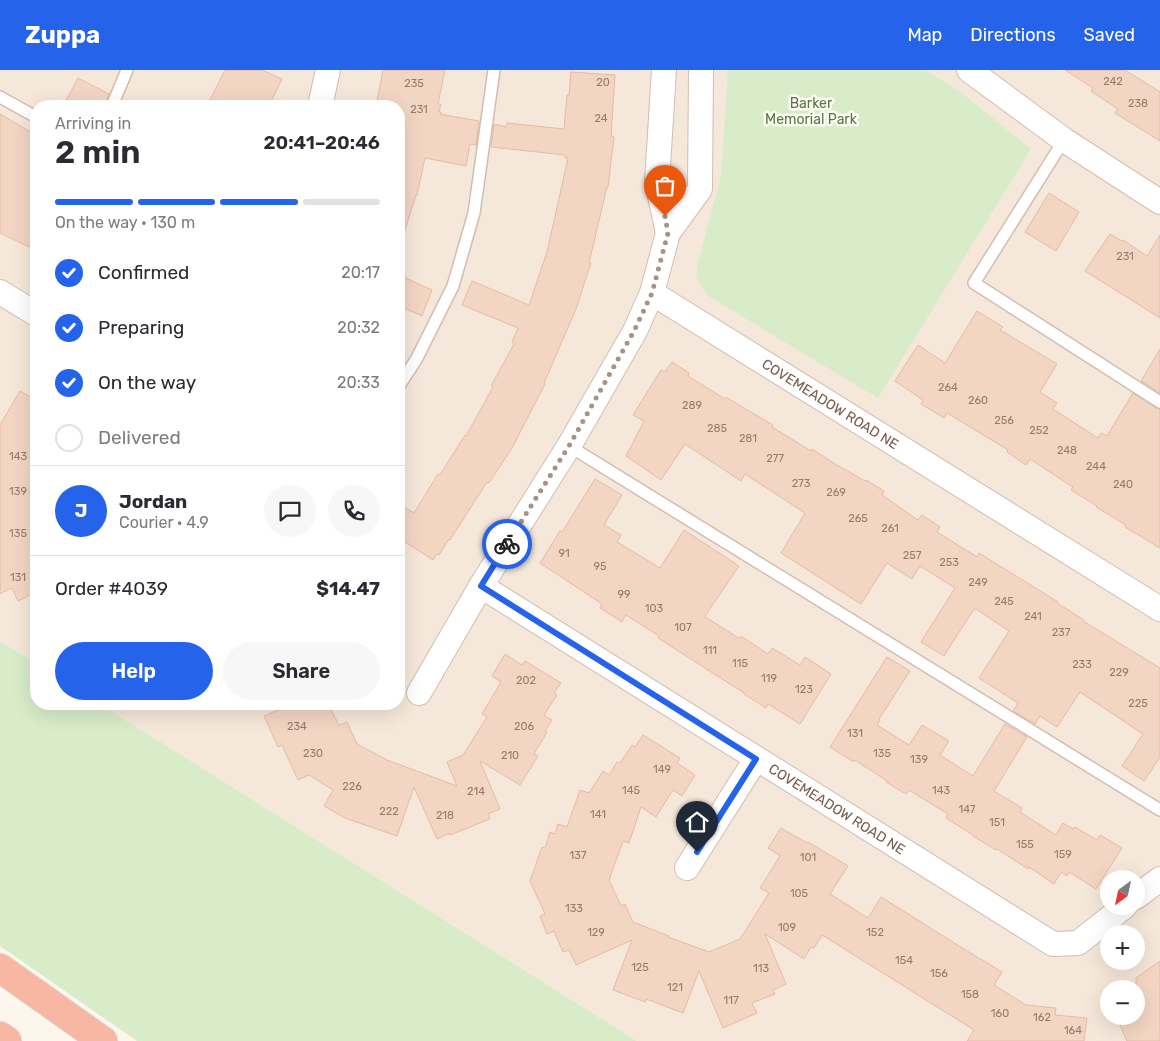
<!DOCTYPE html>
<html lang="en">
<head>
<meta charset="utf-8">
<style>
	body { margin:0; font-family:Rubik,sans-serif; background:#f7f7f7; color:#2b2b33; height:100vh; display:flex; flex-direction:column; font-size:19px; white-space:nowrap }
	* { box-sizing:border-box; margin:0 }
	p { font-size:16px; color:#7c7c81 }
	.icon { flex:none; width:28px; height:28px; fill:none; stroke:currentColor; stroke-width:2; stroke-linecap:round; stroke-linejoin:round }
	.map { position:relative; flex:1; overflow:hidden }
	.panel { position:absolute; left:30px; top:30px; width:375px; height:610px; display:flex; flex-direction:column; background:#fff; border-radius:20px; box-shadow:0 5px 20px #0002 }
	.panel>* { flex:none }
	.needle { width:32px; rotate:213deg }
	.tools { position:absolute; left:1100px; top:800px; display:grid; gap:10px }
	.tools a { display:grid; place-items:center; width:45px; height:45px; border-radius:50%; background:#fff; box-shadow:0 5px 20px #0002; font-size:25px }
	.pin { position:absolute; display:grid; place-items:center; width:42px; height:42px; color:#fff; margin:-51px -21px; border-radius:50% 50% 50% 0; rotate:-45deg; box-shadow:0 0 5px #0007 }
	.pin .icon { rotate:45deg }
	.courier { position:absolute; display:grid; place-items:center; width:50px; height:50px; margin:-25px; border:4px solid #2563eb; border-radius:50%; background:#fff; color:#222; box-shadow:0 1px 6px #0007 }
	.head em { font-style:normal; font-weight:600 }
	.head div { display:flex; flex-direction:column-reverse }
	.head { display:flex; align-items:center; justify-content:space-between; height:85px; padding:0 25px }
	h1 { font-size:32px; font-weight:600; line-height:38px }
	.bar { display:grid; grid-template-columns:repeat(4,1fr); gap:8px 5px; align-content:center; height:60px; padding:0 25px }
	.bar i { height:6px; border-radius:4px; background:#e1e1e2 }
	.bar .active { background:#2563eb }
	.bar p { grid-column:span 4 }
	.line { display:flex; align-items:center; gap:12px; padding:0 25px; border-top:1px solid #e1e1e2 }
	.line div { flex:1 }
	.round { display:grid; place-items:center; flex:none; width:52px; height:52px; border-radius:26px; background:#f7f7f7 }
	ol { padding:0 25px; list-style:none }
	li { display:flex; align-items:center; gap:15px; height:55px }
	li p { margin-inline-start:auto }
	li .icon { padding:5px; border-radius:50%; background:#2563eb; color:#fff; stroke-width:4 }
	li:last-child { color:#7c7c81 }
	li i { width:28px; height:28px; border:2px solid #e1e1e2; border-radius:50% }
	.action { display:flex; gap:10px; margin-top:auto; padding:10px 25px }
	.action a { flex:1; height:58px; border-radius:30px; background:#2563eb; color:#fff; font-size:20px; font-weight:600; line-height:58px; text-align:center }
	.action a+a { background:#f7f7f7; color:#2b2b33 }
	header { display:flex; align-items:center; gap:30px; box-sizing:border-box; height:70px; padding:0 25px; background:#2563eb; color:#fff }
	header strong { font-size:24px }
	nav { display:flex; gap:28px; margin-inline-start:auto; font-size:18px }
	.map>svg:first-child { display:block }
</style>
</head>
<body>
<header>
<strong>Zuppa</strong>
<nav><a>Map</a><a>Directions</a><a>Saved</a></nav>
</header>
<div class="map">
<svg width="1160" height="971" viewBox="0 0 1160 971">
	<rect width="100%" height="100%" fill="#fdf6ec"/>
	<!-- residential -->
	<path fill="#f5e8da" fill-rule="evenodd" d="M0,0H1160V971H637L100,634H399V36H36V593L0,571ZM1109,809H1136V836H1109ZM1109,864H1136V891H1109ZM1109,919H1136V946H1109Z"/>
	<!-- green -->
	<g fill="#d8ecc9">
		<path d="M728,0H925L958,20L1031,79L878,328L708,226L696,208L698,193L721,106Z"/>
		<path d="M0,571L36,593V634H100L637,971H137L0,876Z"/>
	</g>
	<!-- building -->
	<g fill="#f3d5c3" stroke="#e6bba3">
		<path d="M225,0H262L282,9L269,36H207Z"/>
		<path d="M383,0H445L438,34H441L439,42H441L440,44L479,51L476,75L470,74L466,96L425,88L417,125H416L404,163L399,162V36H376Z"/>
		<path d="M1065,0H1125L1160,22V71L1115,43L1118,39L1091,21L1093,18Z"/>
		<path d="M571,2L615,5L611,66L614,67L608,117H607L589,193H591L576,239L544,313L545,314L512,378L489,413L487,412L450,470L449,469L439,485L437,484L433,490L399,468V434L414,443L438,404L440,405L465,365L466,366L493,317L491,316L514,274L512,272L518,258L462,235L472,211L529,235L547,182L568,88H565V85L491,77L494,54L506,57L507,53L564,59L567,25H569Z"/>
		<path d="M78,8L109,24L105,36H63Z"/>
		<path d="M0,44L36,65V180L0,163Z"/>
		<path d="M1049,123L1079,142L1056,181L1025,162Z"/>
		<path d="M1110,164L1122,171L1123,170L1147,186L1160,165V248L1085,201Z"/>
		<path d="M399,205L432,220L422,246L399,236Z"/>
		<path d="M977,241L1003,257L1000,260L1057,294L1040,322L1057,333L1053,339L1098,368L1101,363L1107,366L1133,323L1156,338L1160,339V478L1125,457L1126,455L1096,437L1097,436L1071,420L1073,417L1030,389L1026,395L1007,382L1008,380L947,343L944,348L921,334L923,330L895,311L918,275L945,293Z"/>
		<path d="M1160,279V323L1141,311Z"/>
		<path d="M672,292L689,303L688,306L725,329L726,327L729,329L773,355L772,357L811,381L812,379L837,395L865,411L866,410L884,421L882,425L918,450L922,445L940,457L937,462L977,487L979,483L1058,532L1057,533L1084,550L1083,551L1160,598V687L1144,711L1122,696L1143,664L1080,622L1057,657L1040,646L1035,654L1013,641L1018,633L979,608L1009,561L976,539H974L944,586L921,572L955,518L920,496L912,509L887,493L861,534L781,483L805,443L745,404L741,411L685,374L661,410L626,386L644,351L633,345L661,300L665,302Z"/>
		<path d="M20,321L36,330V522L18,531L12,518L0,524V355Z"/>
		<path d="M595,409L622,425L604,455L621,465L617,472L660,498L684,460L739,496L705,546L707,548L740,569L741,566L768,584L772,578L800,595L805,587L831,604L800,654L768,634L766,638L744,624V623L658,568L659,566L626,545L622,552L600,538L602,534L540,493L560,461L562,462Z"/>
		<path d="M505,584L522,595L525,591L561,613L554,623L557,625L544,645L552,650L545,661L547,662L534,684L538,686L520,715L480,691L500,739L488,744L490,749L450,765V763L437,769L414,717L397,766L345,748L324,736L333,720L309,705L298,710L282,675L278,677L264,646L292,634H328L339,655L347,652L357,674L387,690L457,716L447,692L463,685L487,647L482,644L501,612L492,606Z"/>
		<path d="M887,587L910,601L879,649L880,650L877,655L909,675L922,655L949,671L940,685L973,706L1005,654L1027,667L994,721L1022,738L1020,742L1056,765L1063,753L1073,759L1075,757L1097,770L1100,765L1122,778L1096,819L1069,802L1067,806L1061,802L1054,814L1029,797L1028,799L997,779L996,780L973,766V765L946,748L948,744L909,720L906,724L886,712L887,711L855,690L854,692L830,677Z"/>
		<path d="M643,665L680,688L677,693L695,705L682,726L673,720L656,747L641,737L629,773L623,771L609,810L621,836L625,834L633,852L669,866L668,867L709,882L740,869L769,823L760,818L780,786L768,778L781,758L807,773L808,772L848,796L830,824L868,848L881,827L980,889H981L1002,902L994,915L1026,935L1056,938L1055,945L1087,948L1084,971H967L974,960L822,865L814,878L811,877L804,889L765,864L786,914L773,920L775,924L752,933L757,943L723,958L699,901L683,943L646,929L645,932L613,920L632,870L576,895L569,880L563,882L554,861L547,864L540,846L545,844L530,811L542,777L545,778L550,762L555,764L558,754L567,757L580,720L589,723L603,701L609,705L617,692L620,693L632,675L635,677Z"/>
		<path d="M1160,891V971H1127L1116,946H1136V908Z"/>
	</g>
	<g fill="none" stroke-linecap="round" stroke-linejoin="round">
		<!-- lane casing -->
		<g stroke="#d1beb0" stroke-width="14">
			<g id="lane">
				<path d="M0,27L36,47"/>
				<path d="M112,36L127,0"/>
				<path d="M1064,70L974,213L1160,332"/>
				<path d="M399,316L417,288L453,216L474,143L494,0"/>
				<path d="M569,376L1160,740"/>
			</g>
		</g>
		<!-- street casing -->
		<g stroke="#d1beb0" stroke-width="26">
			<g id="street">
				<path d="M664,0L657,112L668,163"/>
				<path d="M969,0L1064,70L1160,132"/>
				<path d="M320,36L328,0"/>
				<path d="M0,222L36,244"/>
				<path id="s1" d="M652,223L1160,539"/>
				<path id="s2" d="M481,516L1053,874L1078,873L1125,836"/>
				<path d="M419,623L481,516L569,376L635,261L652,223L668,163L700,119L701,0"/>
				<path d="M687,798L756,689"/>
				<path d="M1136,827L1160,809"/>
			</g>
		</g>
		<!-- highway casing -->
		<g stroke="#dad1cd" stroke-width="30">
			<g id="highway">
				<path d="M0,898L103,971"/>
				<path d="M0,966L7,971"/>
			</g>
		</g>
		<!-- lane -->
		<use href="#lane" stroke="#fff" stroke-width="11"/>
		<!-- street -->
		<use href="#street" stroke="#fff" stroke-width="24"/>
		<!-- highway -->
		<use href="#highway" stroke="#f7b7a3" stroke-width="28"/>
	</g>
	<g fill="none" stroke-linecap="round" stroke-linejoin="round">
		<!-- done -->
		<path stroke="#a89285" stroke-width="5" stroke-dasharray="0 9" d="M507,474L569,376L634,261L652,223L668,163L665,146"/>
		<!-- route -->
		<path stroke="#2563eb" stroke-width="6" d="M507,474L481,516L756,689L697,782"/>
	</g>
	<g text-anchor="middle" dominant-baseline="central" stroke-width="5" stroke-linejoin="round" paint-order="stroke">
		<!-- number labels -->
		<g font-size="11" fill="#987a6a">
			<text x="1113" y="11">242</text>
			<text x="603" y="12">20</text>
			<text x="414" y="13">235</text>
			<text x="1138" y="33">238</text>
			<text x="419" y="39">231</text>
			<text x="601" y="48">24</text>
			<text x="1125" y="186">231</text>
			<text x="948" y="317">264</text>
			<text x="978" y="330">260</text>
			<text x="692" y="335">289</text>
			<text x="1004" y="350">256</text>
			<text x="717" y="358">285</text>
			<text x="1039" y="360">252</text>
			<text x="748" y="368">281</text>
			<text x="1067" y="380">248</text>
			<text x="18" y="386">143</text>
			<text x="775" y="388">277</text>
			<text x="1096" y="396">244</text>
			<text x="801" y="413">273</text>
			<text x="1123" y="414">240</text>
			<text x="18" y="421">139</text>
			<text x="836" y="422">269</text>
			<text x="858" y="448">265</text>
			<text x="890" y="458">261</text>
			<text x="18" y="463">135</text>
			<text x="564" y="483">91</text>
			<text x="912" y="485">257</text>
			<text x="949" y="492">253</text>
			<text x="600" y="496">95</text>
			<text x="18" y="507">131</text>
			<text x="978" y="512">249</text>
			<text x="624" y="524">99</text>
			<text x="1004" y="531">245</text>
			<text x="654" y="538">103</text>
			<text x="1033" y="546">241</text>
			<text x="683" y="557">107</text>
			<text x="1061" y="562">237</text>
			<text x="710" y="580">111</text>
			<text x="740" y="593">115</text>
			<text x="1082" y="594">233</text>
			<text x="1119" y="602">229</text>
			<text x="769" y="608">119</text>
			<text x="526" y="610">202</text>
			<text x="804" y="619">123</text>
			<text x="1138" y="633">225</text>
			<text x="297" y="656">234</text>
			<text x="524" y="656">206</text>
			<text x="855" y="663">131</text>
			<text x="313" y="683">230</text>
			<text x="882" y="683">135</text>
			<text x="510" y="685">210</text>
			<text x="919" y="689">139</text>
			<text x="662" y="699">149</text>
			<text x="352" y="716">226</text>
			<text x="631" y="720">145</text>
			<text x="941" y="720">143</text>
			<text x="476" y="721">214</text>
			<text x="967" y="739">147</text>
			<text x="389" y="741">222</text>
			<text x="598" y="744">141</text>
			<text x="445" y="745">218</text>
			<text x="997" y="752">151</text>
			<text x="1025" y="774">155</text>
			<text x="1063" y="784">159</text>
			<text x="578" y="785">137</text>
			<text x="808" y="787">101</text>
			<text x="799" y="823">105</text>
			<text x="574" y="838">133</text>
			<text x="787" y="857">109</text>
			<text x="596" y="862">129</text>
			<text x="875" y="862">152</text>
			<text x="904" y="890">154</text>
			<text x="640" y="897">125</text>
			<text x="761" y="898">113</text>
			<text x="939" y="903">156</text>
			<text x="675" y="917">121</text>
			<text x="970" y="924">158</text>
			<text x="731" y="930">117</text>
			<text x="1000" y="943">160</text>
			<text x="1042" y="947">162</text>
			<text x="1073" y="960">164</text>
		</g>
		<!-- park labels -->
		<g font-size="14" fill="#537a41" stroke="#fffaf3">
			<text x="811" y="33">Barker<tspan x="811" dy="16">Memorial Park</tspan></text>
		</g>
		<!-- street labels -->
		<g font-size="14" fill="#7a5c4d" stroke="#fffaf3">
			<text stroke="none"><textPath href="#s1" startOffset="210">COVEMEADOW ROAD NE</textPath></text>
			<text stroke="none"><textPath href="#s2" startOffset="420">COVEMEADOW ROAD NE</textPath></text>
		</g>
	</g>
</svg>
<div class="tools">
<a><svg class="needle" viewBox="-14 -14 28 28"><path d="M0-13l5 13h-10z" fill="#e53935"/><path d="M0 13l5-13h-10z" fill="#7c7c81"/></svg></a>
<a>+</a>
<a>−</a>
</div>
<div class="pin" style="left:665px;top:146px;background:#ea580c"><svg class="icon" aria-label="bag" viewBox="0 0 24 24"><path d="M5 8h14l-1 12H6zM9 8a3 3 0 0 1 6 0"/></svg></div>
<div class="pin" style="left:697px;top:782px;background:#1f2937"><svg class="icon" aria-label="home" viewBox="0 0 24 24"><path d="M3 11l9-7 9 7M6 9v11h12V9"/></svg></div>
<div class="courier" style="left:507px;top:474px"><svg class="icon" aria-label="bike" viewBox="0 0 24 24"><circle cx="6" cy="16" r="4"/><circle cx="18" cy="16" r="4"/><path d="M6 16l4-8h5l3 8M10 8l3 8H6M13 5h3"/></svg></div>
<section class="panel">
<div class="head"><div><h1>2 min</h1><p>Arriving in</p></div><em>20:41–20:46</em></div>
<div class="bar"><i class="active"></i><i class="active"></i><i class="active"></i><i></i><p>On the way · 130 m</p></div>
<ol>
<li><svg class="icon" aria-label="check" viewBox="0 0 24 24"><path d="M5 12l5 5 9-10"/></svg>Confirmed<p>20:17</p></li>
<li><svg class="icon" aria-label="check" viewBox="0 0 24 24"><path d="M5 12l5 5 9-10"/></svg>Preparing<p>20:32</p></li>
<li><svg class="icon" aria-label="check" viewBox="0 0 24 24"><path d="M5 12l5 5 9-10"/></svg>On the way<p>20:33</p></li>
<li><i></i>Delivered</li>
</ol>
<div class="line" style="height:90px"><b class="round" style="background:#2563eb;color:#fff">J</b><div><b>Jordan</b><p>Courier · 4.9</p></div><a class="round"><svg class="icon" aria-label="chat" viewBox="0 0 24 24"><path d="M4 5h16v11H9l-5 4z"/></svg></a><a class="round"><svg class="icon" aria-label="phone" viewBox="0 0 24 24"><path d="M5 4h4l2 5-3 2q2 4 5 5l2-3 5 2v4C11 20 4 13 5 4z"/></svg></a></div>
<div class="line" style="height:65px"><div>Order #4039</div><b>$14.47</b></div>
<div class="action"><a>Help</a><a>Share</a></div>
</section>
</div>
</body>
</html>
